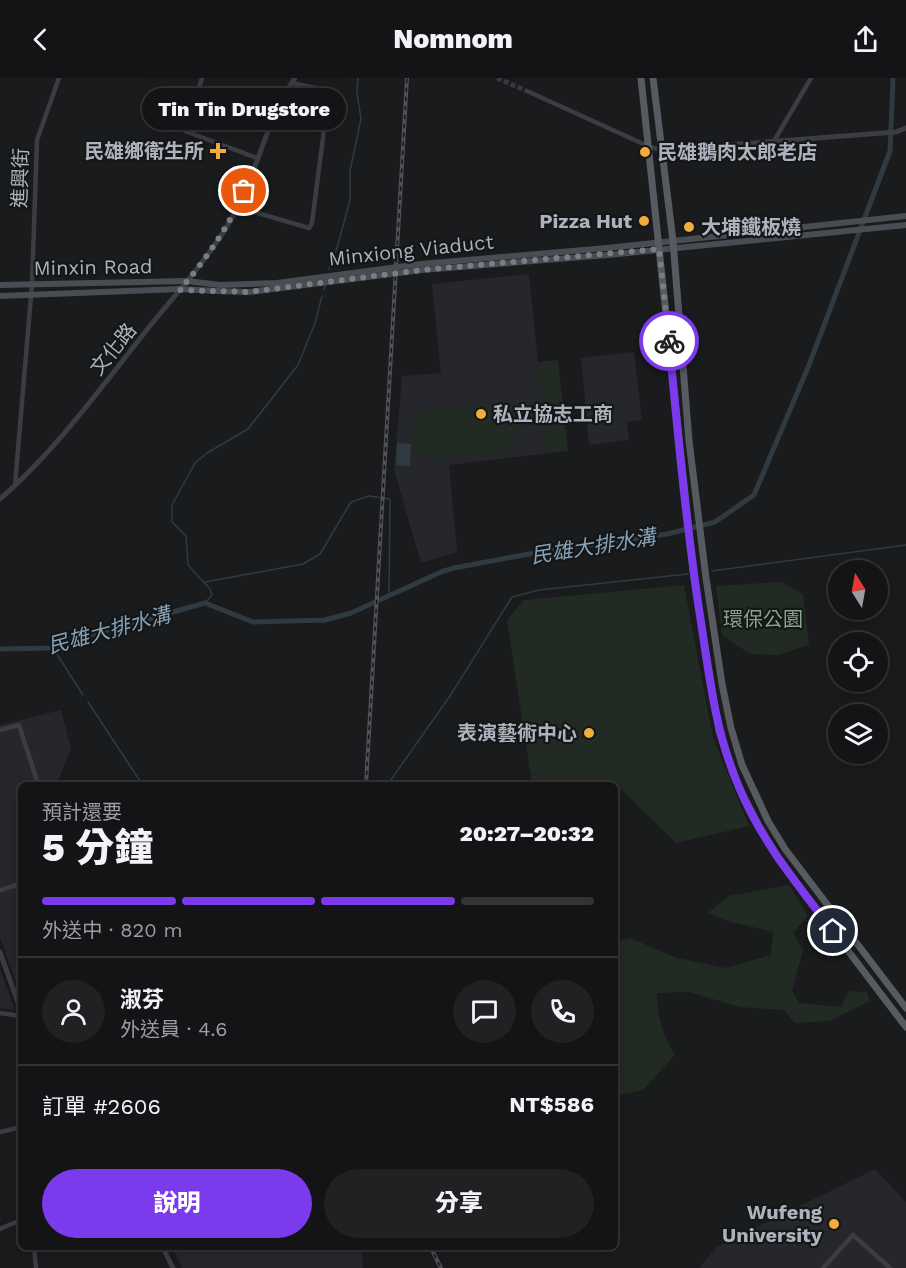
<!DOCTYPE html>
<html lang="zh-TW">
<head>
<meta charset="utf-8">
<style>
	body { margin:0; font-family:"Work Sans","Noto Sans TC",sans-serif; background:#212123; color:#f1f3f6; height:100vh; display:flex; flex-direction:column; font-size:22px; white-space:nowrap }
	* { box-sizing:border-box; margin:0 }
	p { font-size:20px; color:#9d9ea1 }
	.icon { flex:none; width:33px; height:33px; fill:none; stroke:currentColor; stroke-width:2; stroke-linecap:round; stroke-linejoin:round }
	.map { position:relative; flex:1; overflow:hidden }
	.side { position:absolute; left:18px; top:704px; width:600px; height:468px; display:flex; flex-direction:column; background:#141416; border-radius:9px; box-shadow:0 3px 15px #0003,0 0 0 2px #333335 }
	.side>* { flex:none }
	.needle { width:39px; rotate:349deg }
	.buttons { position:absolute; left:828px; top:482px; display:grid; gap:12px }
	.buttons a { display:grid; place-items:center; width:60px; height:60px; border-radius:50%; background:#141416; box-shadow:0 3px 15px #0003,0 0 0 2px #333335; font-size:30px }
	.pin { position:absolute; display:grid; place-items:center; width:51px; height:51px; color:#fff; margin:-26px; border:3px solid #fff; border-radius:50%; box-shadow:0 2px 6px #0007 }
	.courier { position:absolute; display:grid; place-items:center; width:60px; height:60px; margin:-30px; border:4px solid #7c3aed; border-radius:50%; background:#fff; color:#222; box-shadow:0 2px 8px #0007 }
	.bubble { position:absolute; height:42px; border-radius:21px; background:#141416; box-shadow:0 3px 15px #0003,0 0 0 2px #333335; font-size:20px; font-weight:800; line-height:42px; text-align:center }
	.overview em { font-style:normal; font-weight:800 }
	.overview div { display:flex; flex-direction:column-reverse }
	.overview { display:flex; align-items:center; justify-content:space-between; height:102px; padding:0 24px }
	h1 { font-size:39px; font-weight:800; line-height:45px }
	.bar { display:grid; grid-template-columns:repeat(4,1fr); gap:9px 6px; align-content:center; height:72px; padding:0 24px }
	.bar i { height:8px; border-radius:4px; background:#333335 }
	.bar .selected { background:#7c3aed }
	.bar p { grid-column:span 4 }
	.line { display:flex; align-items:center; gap:15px; padding:0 24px; border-top:2px solid #333335 }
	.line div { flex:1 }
	.round { display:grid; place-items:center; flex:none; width:63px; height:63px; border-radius:32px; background:#212123 }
	.button { display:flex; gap:12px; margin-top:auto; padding:12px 24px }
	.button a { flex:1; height:69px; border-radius:36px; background:#7c3aed; color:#fff; font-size:24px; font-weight:800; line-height:69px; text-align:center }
	.button a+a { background:#212123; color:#f1f3f6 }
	header { display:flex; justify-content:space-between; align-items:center; height:78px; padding:0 24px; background:#141416; font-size:27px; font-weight:800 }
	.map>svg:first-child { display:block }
</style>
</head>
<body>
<header><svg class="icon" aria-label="back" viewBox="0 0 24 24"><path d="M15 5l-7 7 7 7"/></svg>Nomnom<svg class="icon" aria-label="share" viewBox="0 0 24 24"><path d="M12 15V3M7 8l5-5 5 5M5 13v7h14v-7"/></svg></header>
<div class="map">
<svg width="906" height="1190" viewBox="0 0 906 1190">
	<rect width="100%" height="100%" fill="#1a1b1d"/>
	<!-- built -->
	<g fill="#26272a">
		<path d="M529,196L538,284L558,282L568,373L449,387L457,474L421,485L394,392L402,298L441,295L432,206Z"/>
		<path d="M634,274L642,342L627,344L629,362L589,367L581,280Z"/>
		<path d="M61,632L71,670L57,706H21V919L0,859V647Z"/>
		<path d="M0,891L15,932L0,930Z"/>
		<path d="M875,1091L906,1124V1190H699L717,1169Z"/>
		<path d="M172,1169H362L363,1190H182Z"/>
	</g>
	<!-- green -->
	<g fill="#222b23">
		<path d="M557,287L566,372L547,374L538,289Z"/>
		<path d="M518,324L520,330L508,332C522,346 519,362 503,374L433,382C416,379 407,365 413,348C416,342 419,341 418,334Z"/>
		<path d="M781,504L803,516L809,567L778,577L750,576L722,557L716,508Z"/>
		<path d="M684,507L713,660L749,748L676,765L623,713H615V706H532L507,542L524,522Z"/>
		<path d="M789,807L808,838L793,855L803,872L792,913L799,925L841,929L849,913L867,914L870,923L829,943L795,945L784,932L740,929L689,914L657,915C657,938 663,958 675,977L643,1012L621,1017L615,1012V865L630,860L677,880L726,890L771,877L773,854L727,843L708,835L729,818Z"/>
	</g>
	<!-- water -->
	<path fill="#303a41" d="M397,365L411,366L410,388L396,387Z"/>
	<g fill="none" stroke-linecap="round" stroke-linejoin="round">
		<!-- stream -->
		<g stroke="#303a41" stroke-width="1.5">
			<path d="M329,191L337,170L350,122V93L361,41L357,15L358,0"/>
			<path d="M324,212L325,207"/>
			<path d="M712,493L906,467"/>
			<path d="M205,504L303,486L320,476L351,424L369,418L390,421L389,518"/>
			<path d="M205,525L212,517L210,511L188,487L186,458L172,444V427L195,385L207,375L248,351L298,287L315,245L322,218"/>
			<path d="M53,570L83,617"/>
			<path d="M88,624L142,706"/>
			<path d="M334,706H350"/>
			<path d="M388,706L450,618L512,519L539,512L688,496"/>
		</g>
		<!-- canal -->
		<path stroke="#303a41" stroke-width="5" d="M0,571L53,570L76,561L205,525L253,544L325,542L351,535L441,494L454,490L545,473L667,456L715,444L754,417L809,287L890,73L893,0"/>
		<!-- tertiary-tunnel -->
		<path stroke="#37393d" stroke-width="5" stroke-dasharray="5 2.5" stroke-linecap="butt" d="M497,0L527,13"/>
		<!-- minor -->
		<g stroke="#3b3d42" stroke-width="4.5">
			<path d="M202,0L185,53L257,80"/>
			<path d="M527,13L650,69L662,72"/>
			<path d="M774,63L811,0"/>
			<path d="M237,129L309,150L312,145L329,13L292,5"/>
			<path d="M15,407L32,206L37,62L59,0"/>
			<path d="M0,652L19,647L38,706"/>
			<path d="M0,812L20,806"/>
			<path d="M0,935L21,938"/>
			<path d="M0,1054L21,1049"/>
			<path d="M0,1151L21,1142"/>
			<path d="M34,1168L36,1190"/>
			<path d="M823,1190L853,1157L890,1190"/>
		</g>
		<!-- tertiary -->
		<g stroke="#3b3d42" stroke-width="5">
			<path d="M662,72L896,54L906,50"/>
			<path d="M0,421C56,372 100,311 146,253C177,214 212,177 236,133C258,91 267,40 295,0"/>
			<path d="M0,874L21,933"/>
			<path d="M162,1168L173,1190"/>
		</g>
		<!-- secondary -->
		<g stroke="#494c52" stroke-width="6">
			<path d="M607,170L906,138"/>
			<path d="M608,177L906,147"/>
			<path d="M0,207L187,203L220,207"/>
			<path d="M0,218L180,211L217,213"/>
		</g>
		<!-- primary -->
		<g stroke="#585a61" stroke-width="7">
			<path d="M641,0L694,501L719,653L739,710L759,748L779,782L906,949"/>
			<path d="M653,0L673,163L689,363L706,500L722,606L731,650L742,687L768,743L785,771L906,930"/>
		</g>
		<!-- rail casing -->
		<g stroke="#4f5157" stroke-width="4">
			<g id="rail">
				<path d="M366,706L407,0"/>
				<path d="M430,1168L441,1190"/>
			</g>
		</g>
		<!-- rail -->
		<use href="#rail" stroke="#151618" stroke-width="1.5" stroke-dasharray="4.5" stroke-linecap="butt"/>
		<!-- secondary-bridge -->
		<g stroke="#494c52" stroke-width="6">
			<path d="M220,207L277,205L421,186L607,170"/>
			<path d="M217,213L249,214L422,192L608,177"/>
		</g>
	</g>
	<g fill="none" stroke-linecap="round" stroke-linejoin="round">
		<!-- done -->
		<path stroke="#7a7d84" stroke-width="6" stroke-dasharray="0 10.8" d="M244,113C229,149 205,182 180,212L249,214L422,192L659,171L669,263"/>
		<!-- route -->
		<path stroke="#7c3aed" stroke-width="8" d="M669,263C678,359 687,455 702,551C710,605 717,659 739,709C761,763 798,807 833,853"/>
	</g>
	<!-- markers -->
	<g fill="#f0ac3f" stroke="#151618" stroke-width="2">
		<path d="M215 64h6v6h6v6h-6v6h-6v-6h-6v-6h6z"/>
		<circle cx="645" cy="74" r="6"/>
		<circle cx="644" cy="143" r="6"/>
		<circle cx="689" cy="149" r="6"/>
		<circle cx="481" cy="336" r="6"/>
		<circle cx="589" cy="655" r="6"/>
		<circle cx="834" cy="1146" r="6"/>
	</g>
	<g text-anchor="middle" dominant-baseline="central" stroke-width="4.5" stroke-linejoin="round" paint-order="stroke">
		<!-- poi labels -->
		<g font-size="20" font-weight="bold" fill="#adb2bc" stroke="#151618" text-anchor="end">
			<text x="204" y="73">民雄鄉衛生所</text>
			<text x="657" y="74" text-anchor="start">民雄鵝肉太郎老店</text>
			<text x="632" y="143">Pizza Hut</text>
			<text x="701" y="149" text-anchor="start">大埔鐵板燒</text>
			<text x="493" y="336" text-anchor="start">私立協志工商</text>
			<text x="577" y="655">表演藝術中心</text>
			<text x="822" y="1134">Wufeng<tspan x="822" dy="23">University</tspan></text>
		</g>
		<!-- street labels -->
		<g font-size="20" fill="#adb2bc" stroke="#151618">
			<text transform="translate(20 100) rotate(-88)">進興街</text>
			<text transform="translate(411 172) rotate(-6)">Minxiong Viaduct</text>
			<text transform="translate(93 189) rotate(-1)">Minxin Road</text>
			<text transform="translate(113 271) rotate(-51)">文化路</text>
		</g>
		<!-- park labels -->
		<g font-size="20" fill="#85a685" stroke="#151618">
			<text x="763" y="541">環保公園</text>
		</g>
		<!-- water labels -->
		<g font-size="21" font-style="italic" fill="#85a2b6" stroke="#151618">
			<text transform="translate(593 468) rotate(-9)">民雄大排水溝</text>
			<text transform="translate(109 552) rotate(-15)">民雄大排水溝</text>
		</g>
	</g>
</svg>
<div class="buttons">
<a><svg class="needle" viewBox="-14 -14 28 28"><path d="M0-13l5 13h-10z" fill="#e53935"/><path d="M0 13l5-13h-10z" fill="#9d9ea1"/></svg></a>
<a><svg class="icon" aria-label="locate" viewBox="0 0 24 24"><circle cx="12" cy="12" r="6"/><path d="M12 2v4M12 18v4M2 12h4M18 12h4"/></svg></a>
<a><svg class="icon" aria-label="layers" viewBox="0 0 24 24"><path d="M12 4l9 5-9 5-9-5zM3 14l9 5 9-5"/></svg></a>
</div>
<div class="pin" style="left:244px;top:113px;background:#ea580c"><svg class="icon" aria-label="bag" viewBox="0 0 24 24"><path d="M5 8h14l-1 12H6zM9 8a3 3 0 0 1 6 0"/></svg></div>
<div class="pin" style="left:833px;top:853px;background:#1f2937"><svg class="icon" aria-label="home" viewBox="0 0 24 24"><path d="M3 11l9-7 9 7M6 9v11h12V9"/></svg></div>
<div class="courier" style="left:669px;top:263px"><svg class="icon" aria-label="bike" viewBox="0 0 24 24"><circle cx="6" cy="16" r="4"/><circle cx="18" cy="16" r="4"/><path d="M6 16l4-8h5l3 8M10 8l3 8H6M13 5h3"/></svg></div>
<div class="bubble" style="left:142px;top:10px;width:204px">Tin Tin Drugstore</div>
<section class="side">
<div class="overview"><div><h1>5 分鐘</h1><p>預計還要</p></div><em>20:27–20:32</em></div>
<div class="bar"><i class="selected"></i><i class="selected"></i><i class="selected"></i><i></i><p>外送中 · 820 m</p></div>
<div class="line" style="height:108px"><a class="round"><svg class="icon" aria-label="person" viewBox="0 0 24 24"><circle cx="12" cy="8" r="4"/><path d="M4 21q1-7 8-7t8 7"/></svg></a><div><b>淑芬</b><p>外送員 · 4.6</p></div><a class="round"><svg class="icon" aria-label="chat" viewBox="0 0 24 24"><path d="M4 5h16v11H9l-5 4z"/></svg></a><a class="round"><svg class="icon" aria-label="phone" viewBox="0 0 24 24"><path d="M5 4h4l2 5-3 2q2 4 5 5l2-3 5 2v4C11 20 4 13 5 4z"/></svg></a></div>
<div class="line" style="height:78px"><div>訂單 #2606</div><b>NT$586</b></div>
<div class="button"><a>說明</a><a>分享</a></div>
</section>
</div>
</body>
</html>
